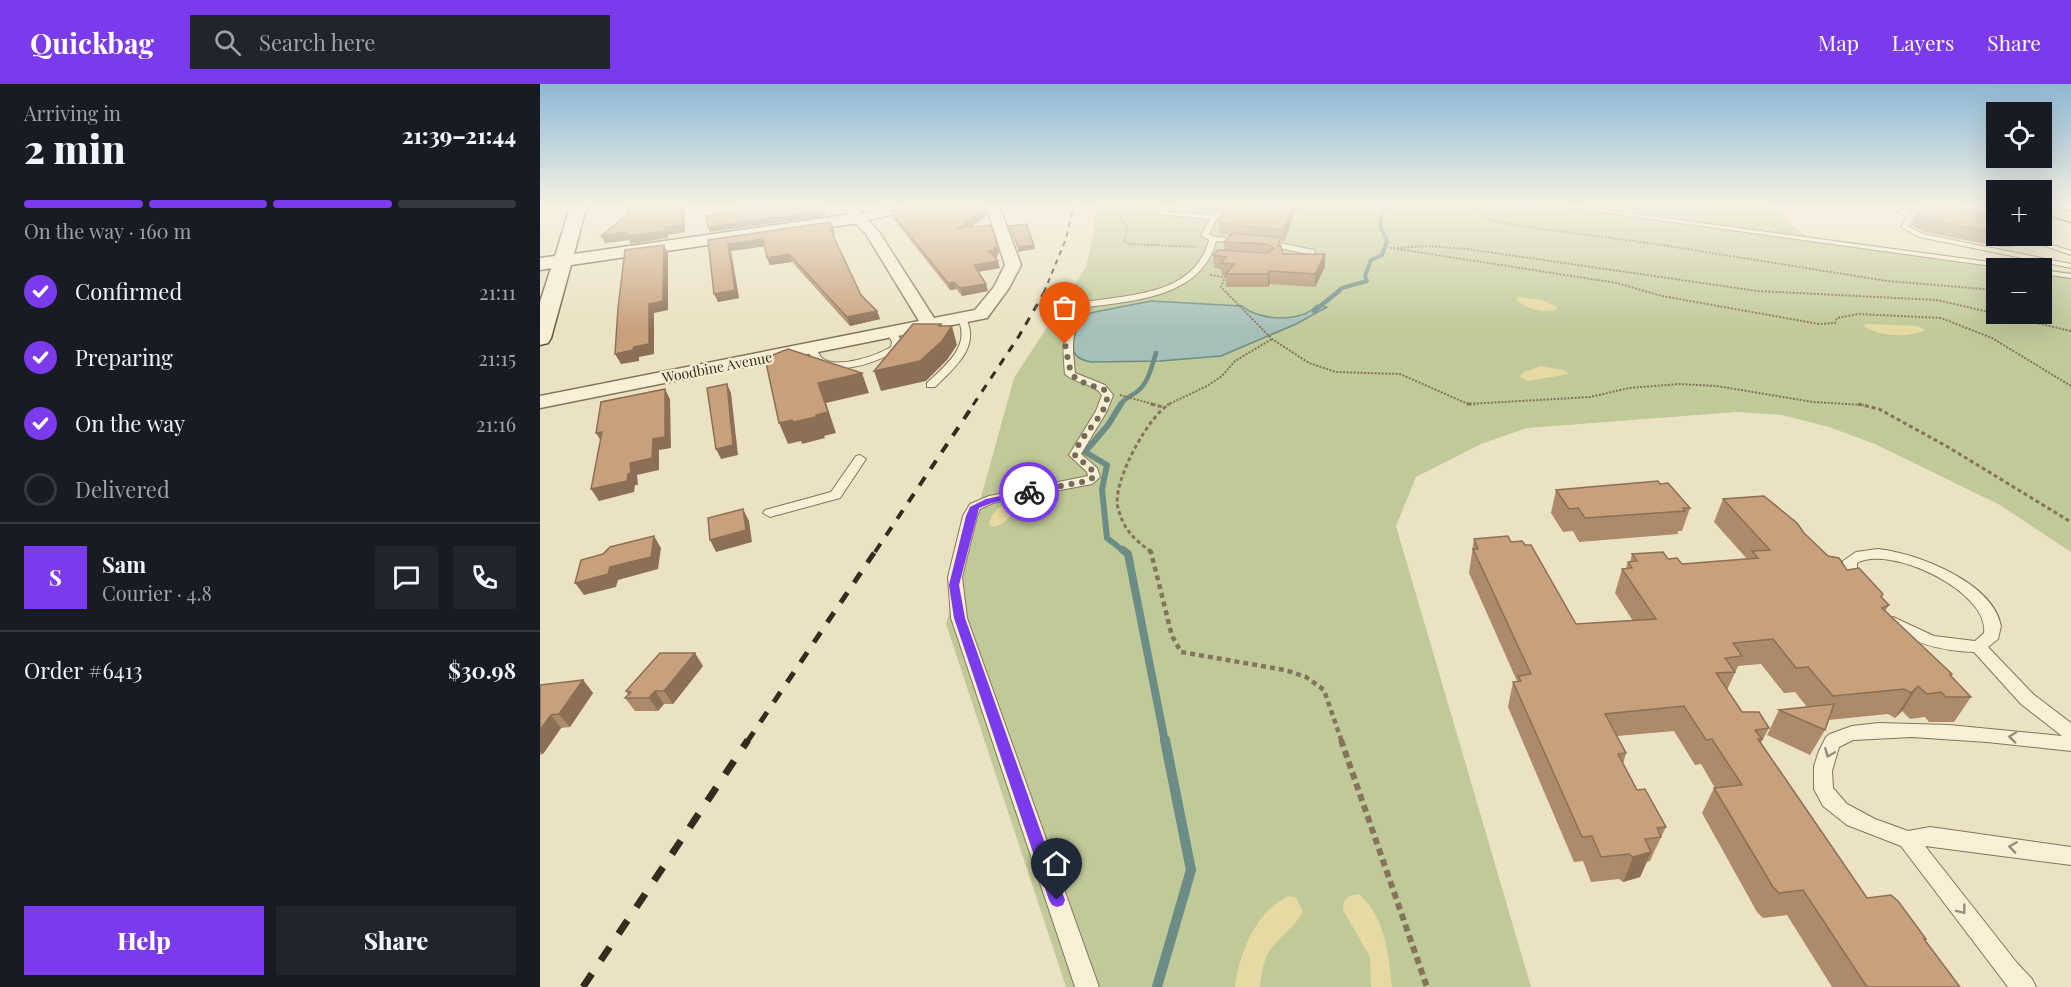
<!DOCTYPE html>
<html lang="en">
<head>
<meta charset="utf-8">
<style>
	body { margin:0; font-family:"Playfair Display",serif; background:#20242c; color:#f1f3f6; height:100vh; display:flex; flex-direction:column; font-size:22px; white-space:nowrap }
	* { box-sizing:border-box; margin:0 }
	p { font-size:20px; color:#9ea1a6 }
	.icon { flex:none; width:33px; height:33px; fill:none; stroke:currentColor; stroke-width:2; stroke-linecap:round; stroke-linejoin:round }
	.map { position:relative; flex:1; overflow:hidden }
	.panel { display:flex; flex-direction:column; background:#171b24; width:540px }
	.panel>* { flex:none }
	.tools { position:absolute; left:1446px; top:18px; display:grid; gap:12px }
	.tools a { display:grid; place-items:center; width:66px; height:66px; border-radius:0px; background:#171b24; box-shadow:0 6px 24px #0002; font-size:30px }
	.pin { position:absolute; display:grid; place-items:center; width:51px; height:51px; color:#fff; margin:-62px -26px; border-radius:50% 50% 50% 0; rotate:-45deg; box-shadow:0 0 6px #0007 }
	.pin .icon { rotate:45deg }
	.courier { position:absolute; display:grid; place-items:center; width:60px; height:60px; margin:-30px; border:4px solid #7c3aed; border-radius:50%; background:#fff; color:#222; box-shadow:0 2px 8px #0007 }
	.headline em { font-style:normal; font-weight:800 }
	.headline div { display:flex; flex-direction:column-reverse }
	.headline { display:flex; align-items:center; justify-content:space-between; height:102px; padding:0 24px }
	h1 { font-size:39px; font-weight:800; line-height:45px }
	.bar { display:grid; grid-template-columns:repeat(4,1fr); gap:9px 6px; align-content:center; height:72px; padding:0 24px }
	.bar i { height:8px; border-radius:4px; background:#363941 }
	.bar .current { background:#7c3aed }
	.bar p { grid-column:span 4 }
	.line { display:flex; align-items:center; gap:15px; padding:0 24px; border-top:2px solid #363941 }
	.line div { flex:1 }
	.round { display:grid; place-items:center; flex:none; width:63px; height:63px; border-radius:0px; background:#20242c }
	ol { padding:0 24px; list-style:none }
	li { display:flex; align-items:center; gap:18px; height:66px }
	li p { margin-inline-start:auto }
	li .icon { padding:6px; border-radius:50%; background:#7c3aed; color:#fff; stroke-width:4 }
	li:last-child { color:#9ea1a6 }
	li i { width:33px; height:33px; border:3px solid #363941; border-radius:50% }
	.action { display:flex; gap:12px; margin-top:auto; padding:12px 24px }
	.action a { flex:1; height:69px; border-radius:0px; background:#7c3aed; color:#fff; font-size:24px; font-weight:800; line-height:69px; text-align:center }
	.action a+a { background:#20242c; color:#f1f3f6 }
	header { display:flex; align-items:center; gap:36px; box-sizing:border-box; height:84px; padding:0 30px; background:#7c3aed; color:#fff }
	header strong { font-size:28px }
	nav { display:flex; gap:33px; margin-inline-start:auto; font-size:21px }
	.search { width:420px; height:54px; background:#20242c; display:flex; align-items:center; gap:15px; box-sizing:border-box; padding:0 21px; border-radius:0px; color:#9ea1a6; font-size:22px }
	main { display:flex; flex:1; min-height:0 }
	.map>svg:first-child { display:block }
</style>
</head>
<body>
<header>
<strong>Quickbag</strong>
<div class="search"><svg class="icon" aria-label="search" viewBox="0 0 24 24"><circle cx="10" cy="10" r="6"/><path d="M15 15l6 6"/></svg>Search here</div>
<nav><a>Map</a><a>Layers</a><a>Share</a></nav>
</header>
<main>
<section class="panel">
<div class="headline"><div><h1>2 min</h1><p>Arriving in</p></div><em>21:39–21:44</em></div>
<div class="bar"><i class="current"></i><i class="current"></i><i class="current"></i><i></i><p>On the way · 160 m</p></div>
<ol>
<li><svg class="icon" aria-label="check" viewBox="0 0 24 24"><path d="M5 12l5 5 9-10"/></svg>Confirmed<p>21:11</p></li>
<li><svg class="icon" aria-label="check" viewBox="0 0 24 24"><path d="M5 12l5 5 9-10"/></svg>Preparing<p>21:15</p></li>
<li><svg class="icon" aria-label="check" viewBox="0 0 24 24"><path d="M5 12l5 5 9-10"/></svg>On the way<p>21:16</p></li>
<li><i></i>Delivered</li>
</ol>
<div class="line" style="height:108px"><b class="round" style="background:#7c3aed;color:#fff">S</b><div><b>Sam</b><p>Courier · 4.8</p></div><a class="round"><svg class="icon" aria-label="chat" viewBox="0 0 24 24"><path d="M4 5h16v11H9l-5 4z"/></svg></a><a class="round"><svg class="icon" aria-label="phone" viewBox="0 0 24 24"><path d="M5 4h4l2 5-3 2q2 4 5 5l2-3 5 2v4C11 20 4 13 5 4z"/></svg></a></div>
<div class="line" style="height:78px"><div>Order #6413</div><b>$30.98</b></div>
<div class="action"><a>Help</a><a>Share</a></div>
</section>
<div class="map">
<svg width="1531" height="903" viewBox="0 0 1531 903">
	<rect width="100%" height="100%" fill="#ebe2c3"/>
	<!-- green -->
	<path fill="#c0c998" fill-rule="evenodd" d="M553,120H1227L1266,152L1531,188V468L1460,421L1335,360L1289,343L1242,331L1197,328L987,344L941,360L876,393L856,442L991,903H526L406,540L474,294L546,183L554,148ZM1456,184H1502V230H1456Z"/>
	<!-- sand -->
	<g fill="#e6d9a1">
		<path d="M978,213L1002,216L1017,223L1016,226C1004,229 984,225 976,215Z"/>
		<path d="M1326,240L1378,242L1385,246C1369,254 1340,253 1324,242Z"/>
		<path d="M1001,282L1023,286L1029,290L988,297L980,293L983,288Z"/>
		<path d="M481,416H492L496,421L476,427L463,439L454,443L449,441C452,423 465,420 481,416Z"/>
		<path d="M819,810C845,833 849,870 852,903H831L830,873L803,826L804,817L809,812Z"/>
		<path d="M749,812L756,814L763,828C741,862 724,855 720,903H695C699,870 716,826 749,812Z"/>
	</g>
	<!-- water -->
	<path fill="#a5bfb9" stroke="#6c8c86" stroke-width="1.5" d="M611,217L702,222C719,237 762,239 777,221L787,223L756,240L681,272L620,277L552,278C520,274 535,247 545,230Z"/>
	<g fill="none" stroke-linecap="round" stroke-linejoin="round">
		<!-- stream-far4 -->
		<path stroke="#6c8c86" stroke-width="4" d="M797,208L802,204L827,197L825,192L831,176L842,171L847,157L840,141L845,120"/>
		<!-- stream-far3 -->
		<g stroke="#6c8c86" stroke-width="4.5">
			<path d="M774,227L799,207"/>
			<path d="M580,321C585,313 593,312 599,306C609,297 612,281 616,269"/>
		</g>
		<!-- stream-far2 -->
		<path stroke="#6c8c86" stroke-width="6" d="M581,320L568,341L545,368L567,381L562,405L567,454L585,468"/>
		<!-- stream-far1 -->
		<path stroke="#6c8c86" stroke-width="8" d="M583,466L588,470L625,658"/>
		<!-- stream -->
		<path stroke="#6c8c86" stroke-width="10" d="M617,903L651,786L625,656"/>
		<!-- lane casing -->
		<g stroke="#85745b" stroke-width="2">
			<g id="lane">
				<path d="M628,120H636L626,128L673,131L690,120H697L677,134L669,150L674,153L705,155L709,157L705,159L676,157C662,213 594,217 547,223C530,248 532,260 535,289L565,301L573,311L567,327L541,370L557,384L560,393L552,400L453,419L440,425L437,432L422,493L427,534L559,903H535L411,534L408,493L423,432L430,420L449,412L548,392L547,388L529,371L556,327L562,311C554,299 536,300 525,290C522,258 522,246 541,219C587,210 650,213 668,160L669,156L661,151L670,135L617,130V128Z"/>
				<path d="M744,120H771L768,122Z"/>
				<path d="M1003,120H1021L1479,182L1483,184H1466Z"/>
				<path d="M1372,122L1406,127L1403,129L1372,126L1366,128L1374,134L1368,142L1383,150L1531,180V184L1379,153L1361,143L1367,134L1358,127Z"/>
				<path d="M1476,152H1485L1531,167V171Z"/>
				<path d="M724,156L774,166L777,175L773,181H760V177L769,175L768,170L721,160L720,158Z"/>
				<path d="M1502,186L1531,190V194L1502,190Z"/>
				<path d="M422,232L425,233C442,262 414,284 395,303H387V299C406,281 431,262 418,235Z"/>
				<path d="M352,245L355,246L362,258L358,266C335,280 279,300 267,264L275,262C277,266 279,271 282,274C297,286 337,271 351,263L352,258L347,248Z"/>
				<path d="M320,371L326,375L300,414L230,433L223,429L225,426L291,408L316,372Z"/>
				<path d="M1338,465C1376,469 1453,498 1461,542L1458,555L1448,563L1493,610L1531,639V667L1447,658L1372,653L1313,656L1299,663L1292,687L1293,704L1307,720L1335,735L1368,747L1390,743L1531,763V781L1385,762L1477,879L1492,895L1496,903H1468L1361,762L1307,741L1283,722L1274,705V682L1279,667L1286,653L1290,650L1312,642L1339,639L1409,641L1522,652L1481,620L1434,568C1402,567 1374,560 1348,542L1345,538L1348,534L1353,533L1394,552L1435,557L1444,549C1450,508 1350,460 1317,479V492L1323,502L1321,505H1311L1303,492V477L1316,468Z"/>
			</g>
		</g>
		<!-- street casing -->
		<g stroke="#85745b" stroke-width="3">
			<path id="street" d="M303,120H315L321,130L367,120H392L390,123L328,136L339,148L394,234L435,226L454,203L465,181L447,124L444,120L459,122L481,181L469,204L447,234L0,324V312L379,237L326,150L310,134Z"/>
		</g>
		<!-- secondary casing -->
		<g stroke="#66553e" stroke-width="3">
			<path id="secondary" d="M31,120H47L34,170L319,129L327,134L319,139L31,181L11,254L8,259L0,261V218L11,184L0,186V174L15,172Z"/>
		</g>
		<!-- primary casing -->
		<g stroke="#53422f" stroke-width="3">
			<path id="primary" d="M1502,120L1531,128V138L1502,129Z"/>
		</g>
		<!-- path-far3 -->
		<g stroke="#85745b" stroke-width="2" stroke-dasharray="2 1.5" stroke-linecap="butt">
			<path d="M929,120L937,123L945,134L967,140L1116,160L1347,197L1456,206"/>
			<path d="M939,120L977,123L993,120"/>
			<path d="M581,128L582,136L588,143L584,157L590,160L657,163"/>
			<path d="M670,191L685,193L681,203L732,255L769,279L796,288L860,290L928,320L1050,313L1089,304L1139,300L1177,302L1273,318L1324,321"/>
			<path d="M1531,247L1397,216L1217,207L927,165L889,162L851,164L1077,199L1122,212L1279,240L1295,239L1297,234L1318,230L1401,234L1452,254L1531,302"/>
			<path d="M580,311L616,321"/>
			<path d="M627,321L667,302L682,292L695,277L732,255"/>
		</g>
		<!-- path-far2 -->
		<g stroke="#85745b" stroke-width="3" stroke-dasharray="4 3" stroke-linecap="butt">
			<path d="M611,320L623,323"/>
			<path d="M927,320H935"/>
			<path d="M1318,320L1339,325L1408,363L1531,438"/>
			<path d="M611,468C593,454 584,446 578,424C571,400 609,330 630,320"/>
		</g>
		<!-- path-far1 -->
		<path stroke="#85745b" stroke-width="4.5" stroke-dasharray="5 4" stroke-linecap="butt" d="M609,466L611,468L632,552L641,568L745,586L766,593L784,606L802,658"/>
		<!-- path -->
		<path stroke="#85745b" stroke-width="6" stroke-dasharray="7 4.5" stroke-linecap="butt" d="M801,656L887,903"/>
		<!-- lane -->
		<use href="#lane" fill="#f7efd6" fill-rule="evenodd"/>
		<!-- street -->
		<use href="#street" fill="#f7efd6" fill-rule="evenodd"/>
		<!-- secondary -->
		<use href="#secondary" fill="#f7efd6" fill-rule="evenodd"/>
		<!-- primary -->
		<use href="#primary" fill="#edda9d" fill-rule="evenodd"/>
		<!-- rail-far4 -->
		<path stroke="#352b1e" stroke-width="2" stroke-dasharray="5 5" stroke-linecap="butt" d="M504,208L526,155L534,120"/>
		<!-- rail-far3 -->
		<path stroke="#352b1e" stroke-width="3" stroke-dasharray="8 8" stroke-linecap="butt" d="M433,321L479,252L505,207"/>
		<!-- rail-far2 -->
		<path stroke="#352b1e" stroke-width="4" stroke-dasharray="10 10" stroke-linecap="butt" d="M335,468L434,320"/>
		<!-- rail-far1 -->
		<path stroke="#352b1e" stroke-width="5" stroke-dasharray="12 12" stroke-linecap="butt" d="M207,658L336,466"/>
		<!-- rail -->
		<path stroke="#352b1e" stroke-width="7" stroke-dasharray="16 16" stroke-linecap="butt" d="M43,903L208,656"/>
	</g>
	<!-- wall -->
	<g fill="#ac8a6a">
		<path d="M716,120H757V123L744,158L741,157V162L743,170H785V183L775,203L730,200L728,203H686V192L682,191L681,185L674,184L673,171L685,167L684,158L690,151L680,150L679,139L714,122Z"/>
		<path d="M350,127L447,131L430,144L458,163L459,170H457L458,173H455L460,184L438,188L446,200L448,207L422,212L416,205L410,206L352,133Z"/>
		<path d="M1376,130L1456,134V152H1499L1494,161L1460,163L1384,148L1371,141Z"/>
		<path d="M293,144L295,151L293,152L321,211L337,227L340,235L310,242L252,178L230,181L227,174L225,162L191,167L199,214L178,218L168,156Z"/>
		<path d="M1120,400L1150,424L1142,447H1138V450L1039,458L1033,447L1023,448L1011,429L1016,406Z"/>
		<path d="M1183,415L1264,449L1288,472L1342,513L1349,521L1345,527L1412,590L1411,592L1431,613L1414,638H1389L1385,633L1370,635L1362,627L1355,634L1348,630L1288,636L1285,646L1270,671L1227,651L1239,626L1267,623L1255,608L1244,609L1221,580L1198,582L1187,606L1202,628L1229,644L1221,659L1327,814L1386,855L1385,857L1420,903H1292L1247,831L1223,834L1217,828L1162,729L1174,704H1175L1161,680L1155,681L1134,647L1077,652L1086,669L1083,680L1097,706L1126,743L1114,768L1110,777L1107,778L1100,793L1083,798L1079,795L1051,798L1043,777L1034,778L968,623L973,598L977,597L929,489L934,455L971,458L1036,540L1093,537L1075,509L1082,485L1086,484L1088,478H1090L1092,470L1128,475L1142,480L1207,475L1174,438Z"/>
		<path d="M163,582L133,620H124L118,627H95L85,614L88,611L86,607Z"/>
		<path d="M43,596L53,609L30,643L21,644L3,670L0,671V601Z"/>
	</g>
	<!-- shaded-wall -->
	<g fill="#8c7056">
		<path d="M141,120H144L145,148L128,151V154L91,160L89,156L65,159L61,152L125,143Z"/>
		<path d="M344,120H356L345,122Z"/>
		<path d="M754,120H757V123L744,158V146Z"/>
		<path d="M445,125L447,131L420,152L418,145Z"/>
		<path d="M284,127L286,132L170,148L168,143Z"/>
		<path d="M293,144L295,151L292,152L290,145Z"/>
		<path d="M1466,152H1499L1494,161L1460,163Z"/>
		<path d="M223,155L226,162L191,167L199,214L178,218L174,210L188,160Z"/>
		<path d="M124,161L128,169V226L114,229V270L99,273V277L81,280L75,270L94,263L109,220Z"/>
		<path d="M494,161L495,165L478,168V163Z"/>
		<path d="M458,163L459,170H457L458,173L451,174L449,167L454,164Z"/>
		<path d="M249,170L252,178L230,181L227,174Z"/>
		<path d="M785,170V183L775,203V190Z"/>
		<path d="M458,177L460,184L436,188L434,181Z"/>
		<path d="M729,187L730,200L728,203V190Z"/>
		<path d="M414,198L416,205L410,206L408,199Z"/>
		<path d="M446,200L448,207L422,212L420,204Z"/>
		<path d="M337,227L340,235L310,242L307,233Z"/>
		<path d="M401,240L404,253L412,242L417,261L407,276L386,297L341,307L334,287Z"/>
		<path d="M322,289L329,309L286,319L296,349L284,352L285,354L262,360L261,357L248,360L239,339L278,299Z"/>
		<path d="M187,300L191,309L198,371L181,375L176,365Z"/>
		<path d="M125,305L130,315L131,364L119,366V386L97,391L98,401H95L94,408L59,417L51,405L90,379L113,355Z"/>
		<path d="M62,348L63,360L56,349Z"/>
		<path d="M203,425L209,437L212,458L176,468L170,456Z"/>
		<path d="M114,452L121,464L118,485L78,496L76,503L44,511L35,499Z"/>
		<path d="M155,569L163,582L133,620L124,607Z"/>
		<path d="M43,596L53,609L30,643L19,630Z"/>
		<path d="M1378,602L1362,627L1355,634L1371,609Z"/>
		<path d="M115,607L124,620L118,627L109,614Z"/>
		<path d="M11,631L21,644L3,670L0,667V646Z"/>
		<path d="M1111,768L1100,793L1083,798L1093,773Z"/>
	</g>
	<!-- building -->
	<g fill="#c8a07b" stroke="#8c7056" stroke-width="1.5">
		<path d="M90,120H141L142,141L125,143V147L87,152V148L61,152L89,129Z"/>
		<path d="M235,120H281L284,127L168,143L166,132L197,128L196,124L210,122L235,124Z"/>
		<path d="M384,120H444L445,125L418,145L451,141L458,163L454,164L456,166L449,167L458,177L434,181L446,200L420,204L414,198L408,199L350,127Z"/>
		<path d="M716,120H754L744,146L679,139L686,122H714Z"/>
		<path d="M1416,123L1456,134V149L1389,136L1376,130L1380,125Z"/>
		<path d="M290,138L293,144L290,145L321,211L337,227L307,233L249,170L227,174L223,155L188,160L195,206L174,210L168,156Z"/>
		<path d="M486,140L494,161L478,163L469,142Z"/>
		<path d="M693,149L741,154L737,162H741L743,170H785L775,190L729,187L728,190H686L694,180L681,179L686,173L673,171L678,166L728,169L734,164L728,160L684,158Z"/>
		<path d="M124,161L123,217L109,220V260L94,263L93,266L75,270L78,224L85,166Z"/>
		<path d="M373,240H401L399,242H412L402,257L380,277L334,287Z"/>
		<path d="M248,265L322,289L278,299L288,328L276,331V333L253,338L252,336L239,339L225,274Z"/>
		<path d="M187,300L193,361L176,365L167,304Z"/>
		<path d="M125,305V353L113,355L112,374L90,379L91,389L88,390L87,397L51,405L62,348L56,349L61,318Z"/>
		<path d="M1118,397L1120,400L1128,399L1150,424H1143L1145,427L1045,434L1038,424L1029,425L1016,406Z"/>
		<path d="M1224,412L1257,439L1264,449L1288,472L1299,474L1307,486L1319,484L1343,510L1341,513L1349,521L1342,524L1412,590L1410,591L1431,613H1406L1401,608L1387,610L1378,602L1371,609L1364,605L1293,612L1268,583L1256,584L1233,555L1193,559L1202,572L1185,574L1195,588L1176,589L1202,628H1219L1229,644L1215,646L1222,655H1218L1327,814L1351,811L1358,817L1386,855H1384L1420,903H1327L1263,806L1239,809L1233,803L1174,704L1202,701L1172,655L1166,656L1144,622L1065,630L1086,669L1078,670L1097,706L1105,705L1126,743L1117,744L1121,753L1105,755L1111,768L1093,773L1089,770L1061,773L1052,752L1042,753L973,598L981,597L978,592L991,590L933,465H938L934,455L968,452L971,458L982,457L985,461H991L1036,540L1116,535L1082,485L1092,484L1088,478L1097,477L1092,470L1123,468L1128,475L1137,474L1142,480L1218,474L1212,467L1230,466L1183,415Z"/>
		<path d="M203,425L206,446L170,456L168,434Z"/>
		<path d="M114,452L111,473L70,483L68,490L35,499L41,476L63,470L70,463Z"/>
		<path d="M120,569H155L124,607H115L109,614H85L91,608L86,607Z"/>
		<path d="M43,596L19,630L11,631L0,646V601Z"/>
		<path d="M1294,620L1285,646L1239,626Z"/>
	</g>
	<!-- one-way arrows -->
	<defs><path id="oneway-chevron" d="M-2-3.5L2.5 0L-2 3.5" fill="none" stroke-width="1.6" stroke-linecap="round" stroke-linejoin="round" transform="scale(1.5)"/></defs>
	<g stroke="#968d7a">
		<use href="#oneway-chevron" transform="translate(1473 653) rotate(-174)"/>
		<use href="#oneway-chevron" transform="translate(1289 669) rotate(112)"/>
		<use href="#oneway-chevron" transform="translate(1473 763) rotate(-172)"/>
		<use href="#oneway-chevron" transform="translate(1422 826) rotate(52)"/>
	</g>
	<!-- sky -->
	<linearGradient id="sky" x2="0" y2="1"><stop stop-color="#8db8d5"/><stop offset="0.49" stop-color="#f6f2e4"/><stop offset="1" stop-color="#f6f2e4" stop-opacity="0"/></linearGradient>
	<rect width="1531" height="247" fill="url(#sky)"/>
	<!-- route -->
	<path fill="#7c3aed" d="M489,406H492V410L452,419L439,424L419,501L425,534L525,816L523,821L517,823L512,821L509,816L414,534L409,501L426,432L430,423L446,415Z"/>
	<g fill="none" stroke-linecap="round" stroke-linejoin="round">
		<!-- done -->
		<path stroke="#756b58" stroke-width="6" stroke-dasharray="0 10.8" d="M489,408L548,397L554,393L553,387L535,371C538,350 576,325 565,306C528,294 532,296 525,260"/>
	</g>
	<g text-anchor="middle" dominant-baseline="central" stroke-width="4.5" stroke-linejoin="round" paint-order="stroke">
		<!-- far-street labels -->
		<g font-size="14" fill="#352b1e" stroke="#f3ecd2">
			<text transform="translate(177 283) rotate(-11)">Woodbine Avenue</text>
		</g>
	</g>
</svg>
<div class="tools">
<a><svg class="icon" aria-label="locate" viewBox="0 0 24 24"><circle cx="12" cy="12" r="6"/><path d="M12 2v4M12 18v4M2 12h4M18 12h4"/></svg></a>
<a>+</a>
<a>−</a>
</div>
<div class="pin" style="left:525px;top:260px;background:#ea580c"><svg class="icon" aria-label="bag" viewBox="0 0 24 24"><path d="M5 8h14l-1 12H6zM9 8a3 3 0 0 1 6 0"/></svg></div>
<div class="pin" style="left:517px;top:816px;background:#1f2937"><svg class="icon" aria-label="home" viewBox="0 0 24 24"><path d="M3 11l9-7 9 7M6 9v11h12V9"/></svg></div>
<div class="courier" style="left:489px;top:408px"><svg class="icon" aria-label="bike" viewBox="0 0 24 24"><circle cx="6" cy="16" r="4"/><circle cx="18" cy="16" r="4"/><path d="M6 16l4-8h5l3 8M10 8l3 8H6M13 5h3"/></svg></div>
</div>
</main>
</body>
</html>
